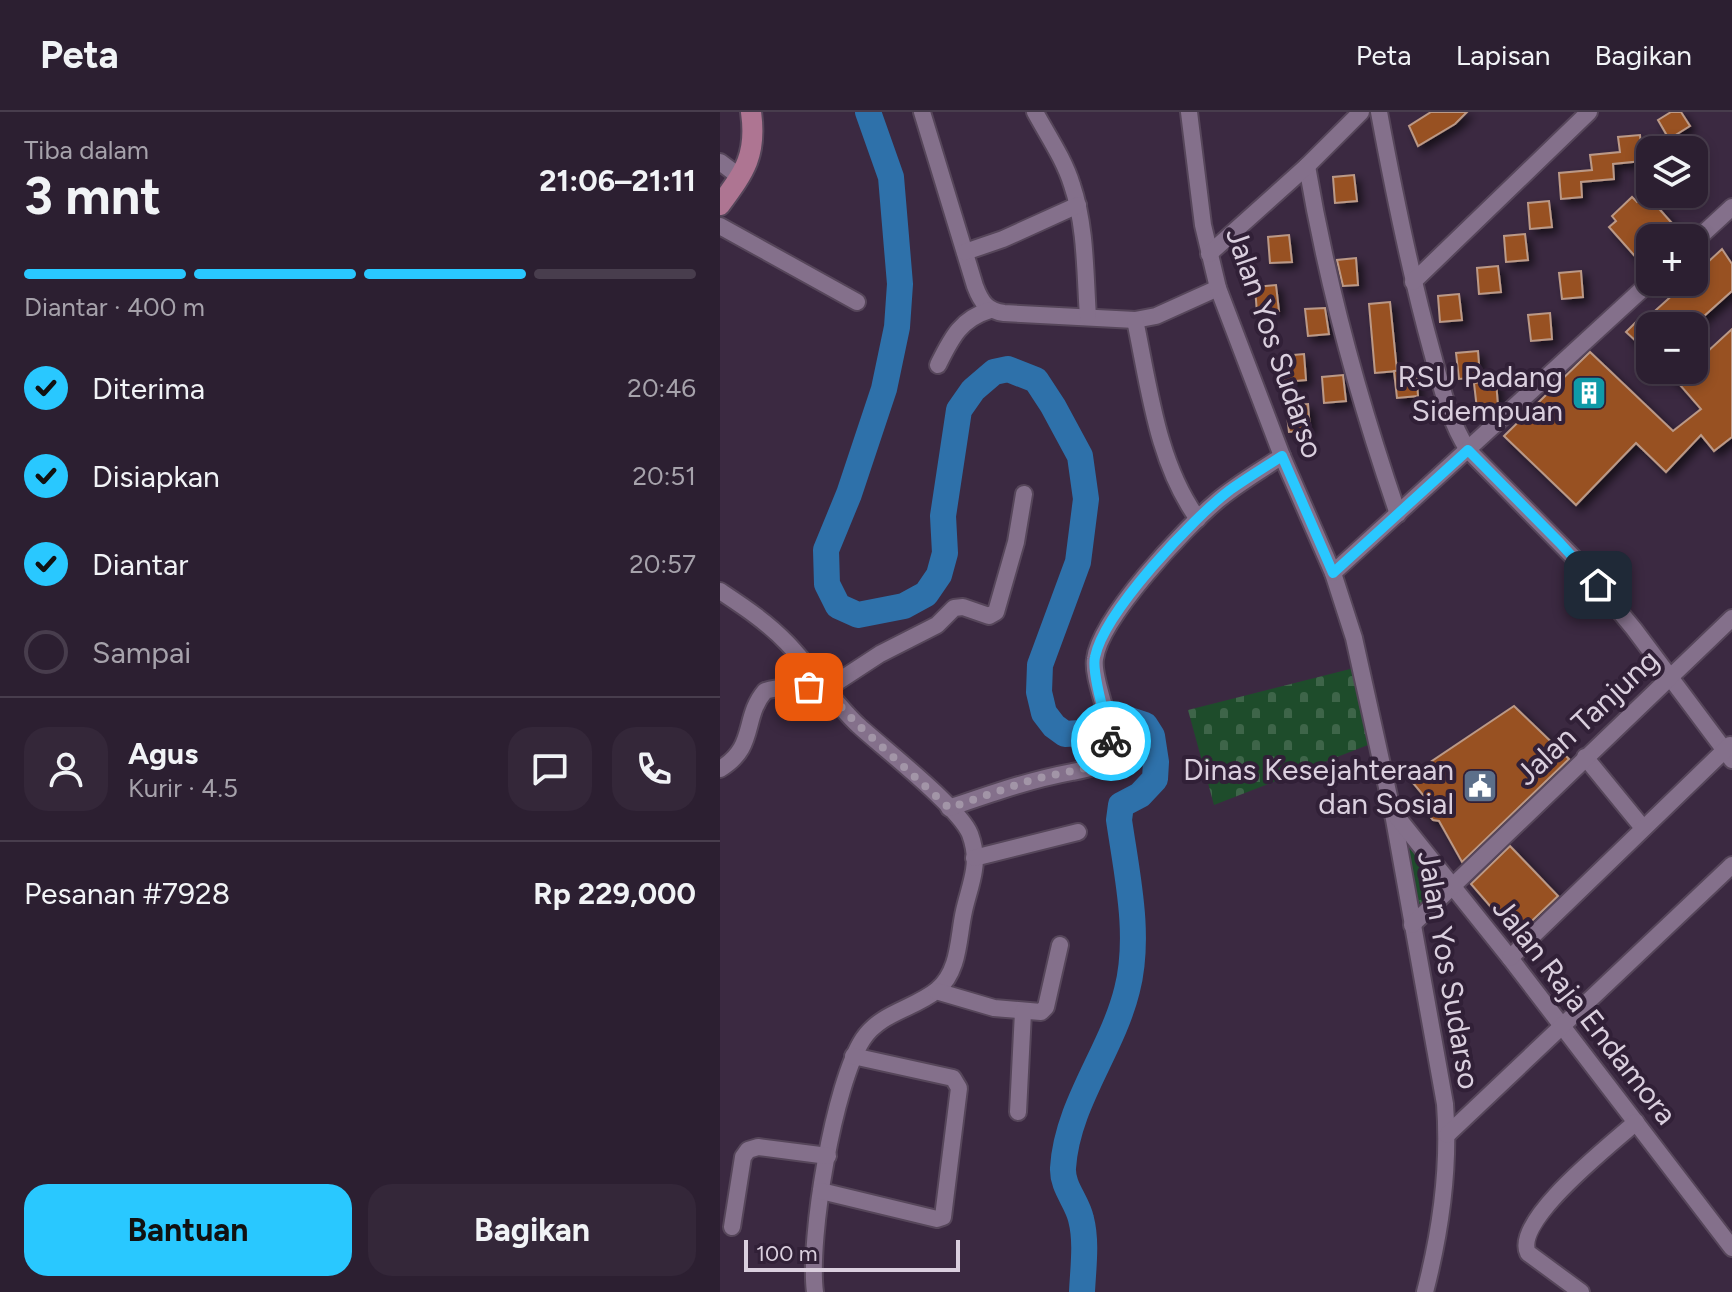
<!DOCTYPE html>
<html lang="id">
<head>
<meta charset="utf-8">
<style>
	body { margin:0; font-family:Figtree,sans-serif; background:#342739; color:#f1f3f6; height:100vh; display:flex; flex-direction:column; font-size:30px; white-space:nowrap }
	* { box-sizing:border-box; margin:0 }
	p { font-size:26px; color:#a6a2ab }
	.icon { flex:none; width:44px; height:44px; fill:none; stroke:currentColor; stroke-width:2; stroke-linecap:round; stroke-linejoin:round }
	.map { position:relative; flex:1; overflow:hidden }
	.side { display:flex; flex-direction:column; background:#2c1f31; width:720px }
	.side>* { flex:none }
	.fabs { position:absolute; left:916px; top:24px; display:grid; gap:16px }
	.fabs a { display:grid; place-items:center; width:72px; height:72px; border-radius:16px; background:#2c1f31; box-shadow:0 4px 12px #0003,0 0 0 2px #483d4d; font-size:40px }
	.scale { position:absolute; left:24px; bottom:20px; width:216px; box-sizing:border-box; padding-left:8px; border:4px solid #dacfde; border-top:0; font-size:22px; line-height:28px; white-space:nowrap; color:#dacfde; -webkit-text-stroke:6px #312037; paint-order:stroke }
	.pin { position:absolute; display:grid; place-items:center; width:68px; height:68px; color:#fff; margin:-34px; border-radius:16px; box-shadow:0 4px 12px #0006 }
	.courier { position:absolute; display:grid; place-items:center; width:80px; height:80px; margin:-40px; border:6px solid #29c8ff; border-radius:50%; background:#fff; color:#222; box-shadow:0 2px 10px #0007 }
	.overview em { font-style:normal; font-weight:700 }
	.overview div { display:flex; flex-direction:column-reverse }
	.overview { display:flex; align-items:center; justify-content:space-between; height:136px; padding:0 24px }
	h1 { font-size:52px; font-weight:700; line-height:60px }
	.bar { display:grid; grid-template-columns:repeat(4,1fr); gap:12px 8px; align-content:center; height:96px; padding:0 24px }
	.bar i { height:10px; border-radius:6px; background:#483d4d }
	.bar .selected { background:#29c8ff }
	.bar p { grid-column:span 4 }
	.line { display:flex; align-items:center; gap:20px; padding:0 24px; border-top:2px solid #483d4d }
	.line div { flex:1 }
	.round { display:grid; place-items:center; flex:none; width:84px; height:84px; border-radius:24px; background:#342739 }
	ol { padding:0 24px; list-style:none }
	li { display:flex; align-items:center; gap:24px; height:88px }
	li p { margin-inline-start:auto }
	li .icon { padding:8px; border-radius:50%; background:#29c8ff; color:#111; stroke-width:4 }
	li:last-child { color:#a6a2ab }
	li i { width:44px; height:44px; border:4px solid #483d4d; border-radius:50% }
	.cta { display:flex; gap:16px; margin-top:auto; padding:16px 24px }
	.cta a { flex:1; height:92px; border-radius:24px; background:#29c8ff; color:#111; font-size:32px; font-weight:700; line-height:92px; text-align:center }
	.cta a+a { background:#342739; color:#f1f3f6 }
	header { display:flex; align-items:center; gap:48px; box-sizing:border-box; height:112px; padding:0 40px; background:#2c1f31; border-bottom:2px solid #483d4d }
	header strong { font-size:38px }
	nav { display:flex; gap:44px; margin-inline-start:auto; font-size:28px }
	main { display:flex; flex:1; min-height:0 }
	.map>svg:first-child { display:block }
</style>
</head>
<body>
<header>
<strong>Peta</strong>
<nav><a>Peta</a><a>Lapisan</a><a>Bagikan</a></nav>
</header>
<main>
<section class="side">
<div class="overview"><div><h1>3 mnt</h1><p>Tiba dalam</p></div><em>21:06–21:11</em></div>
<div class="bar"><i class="selected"></i><i class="selected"></i><i class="selected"></i><i></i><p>Diantar · 400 m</p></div>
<ol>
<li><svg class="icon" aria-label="check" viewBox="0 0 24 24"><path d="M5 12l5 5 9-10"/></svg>Diterima<p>20:46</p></li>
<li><svg class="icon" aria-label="check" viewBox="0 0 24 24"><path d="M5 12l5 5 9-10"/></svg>Disiapkan<p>20:51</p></li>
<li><svg class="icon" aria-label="check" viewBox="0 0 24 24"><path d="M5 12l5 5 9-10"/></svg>Diantar<p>20:57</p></li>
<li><i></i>Sampai</li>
</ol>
<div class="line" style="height:144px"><a class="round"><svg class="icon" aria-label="person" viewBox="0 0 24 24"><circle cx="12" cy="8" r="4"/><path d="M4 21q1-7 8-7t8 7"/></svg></a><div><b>Agus</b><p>Kurir · 4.5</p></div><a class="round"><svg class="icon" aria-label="chat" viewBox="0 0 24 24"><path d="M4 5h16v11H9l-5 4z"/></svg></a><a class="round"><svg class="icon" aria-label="phone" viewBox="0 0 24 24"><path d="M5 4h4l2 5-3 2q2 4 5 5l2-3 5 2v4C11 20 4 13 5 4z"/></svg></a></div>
<div class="line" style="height:104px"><div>Pesanan #7928</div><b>Rp 229,000</b></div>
<div class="cta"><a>Bantuan</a><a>Bagikan</a></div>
</section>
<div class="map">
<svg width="1012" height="1180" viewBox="0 0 1012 1180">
	<defs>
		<pattern id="cemetery-stones" width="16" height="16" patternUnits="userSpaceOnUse" patternTransform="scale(2)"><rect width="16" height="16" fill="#1e4c2b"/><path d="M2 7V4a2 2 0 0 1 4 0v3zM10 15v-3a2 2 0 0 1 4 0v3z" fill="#3e6549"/></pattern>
		<pattern id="park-tufts" width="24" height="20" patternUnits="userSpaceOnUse" patternTransform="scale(2)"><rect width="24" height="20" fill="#1e4c2b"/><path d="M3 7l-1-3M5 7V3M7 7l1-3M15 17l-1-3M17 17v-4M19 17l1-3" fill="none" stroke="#3e6549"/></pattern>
		<filter id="shadow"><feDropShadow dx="5" dy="5" stdDeviation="4" flood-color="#0009"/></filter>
	</defs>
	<rect width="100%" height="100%" fill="#3b2941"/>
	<!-- cemetery -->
	<path fill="url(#cemetery-stones)" d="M634,556L653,631L494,693L468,598Z"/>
	<!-- park -->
	<path fill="url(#park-tufts)" d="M675,707L729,773L694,808Z"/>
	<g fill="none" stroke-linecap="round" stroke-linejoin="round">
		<!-- river -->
		<path stroke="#2e71aa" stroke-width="26" d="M148,0L171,65L180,172L177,215L164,277L129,382L106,438L107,472L118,494L138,503L184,494L206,482L219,463L225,441L223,404L239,298L253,278L274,260L288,257L316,268L333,294L360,344L366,387L358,450L320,553L319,580L324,601L334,614L345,622L361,621L377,613L407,607L425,613L432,624L436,650L435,667L420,683L401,693L399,708C407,763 421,824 407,878C392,939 347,992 343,1056C342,1075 357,1089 361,1107C367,1130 363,1157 362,1180"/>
	</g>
	<!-- building -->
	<g fill="#985121" stroke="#bb9987" stroke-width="2" filter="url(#shadow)">
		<path d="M711,0H747L735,12L698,34L689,14Z"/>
		<path d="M951,0H961L970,14L949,27L938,8Z"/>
		<path d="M920,23L922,49L893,52L894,67L861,70L862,85L841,87L839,61L872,58L870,43L900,40L898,25Z"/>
		<path d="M634,63L637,89L615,91L613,65Z"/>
		<path d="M926,82L958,118L949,126H930V143L921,151L889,115L896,109L892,104L912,85L917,90Z"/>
		<path d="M829,89L832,115L810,117L808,91Z"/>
		<path d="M805,122L808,148L786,150L784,124Z"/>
		<path d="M569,123L572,150L550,151L548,125Z"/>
		<path d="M1002,137L1012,152V179L973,214H930V242L906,220L922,204L926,207L967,170H974V163Z"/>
		<path d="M636,146L638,173L623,174L617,148Z"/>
		<path d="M778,154L781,180L759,182L757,156Z"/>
		<path d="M861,159L863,185L842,187L839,161Z"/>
		<path d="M556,173L559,199L537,201L535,175Z"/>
		<path d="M739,182L742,208L720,210L718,184Z"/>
		<path d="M670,190L677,259L655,261L649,192Z"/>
		<path d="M605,196L609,222L588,224L585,197Z"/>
		<path d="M830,201L832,227L811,229L808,203Z"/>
		<path d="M1012,217V325L994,339L981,323L946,360L916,331L856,393L784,324L870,240L953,319L981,297L947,258H974V252Z"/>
		<path d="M758,239L760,265L739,267L736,241Z"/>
		<path d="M584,242L586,268L564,270L562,244Z"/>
		<path d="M696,257L698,284L677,286L674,259Z"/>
		<path d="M623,263L626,289L604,291L602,265Z"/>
		<path d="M776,269L778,294L757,297L754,271Z"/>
		<path d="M588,292L590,318L569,320L566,294Z"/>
		<path d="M794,594L849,647L742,750L719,709L713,708L697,689L704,684L688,665Z"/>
		<path d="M790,734L838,784L796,824L751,772Z"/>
	</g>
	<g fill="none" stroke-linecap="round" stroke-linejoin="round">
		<!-- minor casing -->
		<g stroke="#56465a" stroke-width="20">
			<g id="minor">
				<path d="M202,0L255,174C261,190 267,199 284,201L415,208L436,204L498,176"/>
				<path d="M315,0C328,24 344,47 352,73C366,114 365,162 368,205"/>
				<path d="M469,0L483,113L498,176L562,344L613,461L634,526L674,707L725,992C730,1057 721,1118 705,1180"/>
				<path d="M659,0C674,81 690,161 712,240C721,273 729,309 748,338L862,454L914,517L1012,648"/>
				<path d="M0,50L20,65"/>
				<path d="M587,54C607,172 639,289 678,402"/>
				<path d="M0,114L137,190"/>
				<path d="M974,130L1012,95"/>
				<path d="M245,140L283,127L358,93"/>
				<path d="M489,142L587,54L641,0"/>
				<path d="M693,170L869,0"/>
				<path d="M415,208C429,274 437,351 478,407"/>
				<path d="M218,253C231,227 240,207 270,198"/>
				<path d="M613,461L930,170"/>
				<path d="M0,479C24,495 47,510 67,531C92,557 111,587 138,613C163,636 239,695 250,722C254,733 256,746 254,758C252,772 247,785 244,799C238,825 240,859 217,878C194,897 161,900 143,927C114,971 88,1127 95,1180"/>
				<path d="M105,578L160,542L217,513L234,496L243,495L269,504L276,500L296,430L304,382"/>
				<path d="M865,645L923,716"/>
				<path d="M0,657C37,635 22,606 45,579C63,573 81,577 100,572"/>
				<path d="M229,696C270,682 309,668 352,660C363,658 377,656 385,647C403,626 371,572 375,547C380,506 465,416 497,389C517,372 540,359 562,344"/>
				<path d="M674,701L790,846L1012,1136"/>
				<path d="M254,746L358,720"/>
				<path d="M692,813L1012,506"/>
				<path d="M790,846L1010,633"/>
				<path d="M216,879L274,896L321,900L326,895L340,833"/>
				<path d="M298,1000L303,900"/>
				<path d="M727,1023L1012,753"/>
				<path d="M101,1079L217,1107L223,1105L239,976L233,966L133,944"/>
				<path d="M12,1115L23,1045L28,1038L38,1035L108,1044"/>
				<path d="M861,1180L808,1141C792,1109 893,1031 916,1010"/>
			</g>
		</g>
		<!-- major casing -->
		<g stroke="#56465a" stroke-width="24">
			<path id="major" d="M0,93C25,59 37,43 31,0"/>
		</g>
		<!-- minor -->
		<use href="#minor" stroke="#84708b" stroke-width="16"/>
		<!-- major -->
		<use href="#major" stroke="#ae7592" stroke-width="20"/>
	</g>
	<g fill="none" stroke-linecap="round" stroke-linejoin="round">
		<!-- done -->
		<path stroke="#a295a7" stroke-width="8" stroke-dasharray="0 14.4" d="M89,575L100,572L136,611L229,696L314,667L376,654L387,646L391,629"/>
		<!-- route -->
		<path stroke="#29c8ff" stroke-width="10" d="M391,629C387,611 371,561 375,545C384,500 473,406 510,378C527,366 545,355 562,344L613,461L748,338L840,431L878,473"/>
	</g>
	<!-- icons -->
	<defs>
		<g id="building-square" transform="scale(1.8)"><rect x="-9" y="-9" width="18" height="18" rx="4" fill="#0f9aa8" stroke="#312037"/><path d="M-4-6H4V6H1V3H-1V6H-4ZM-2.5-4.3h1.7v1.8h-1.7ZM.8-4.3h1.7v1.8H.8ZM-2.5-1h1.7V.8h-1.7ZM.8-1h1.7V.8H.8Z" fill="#fff"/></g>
		<g id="civic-square" transform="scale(1.8)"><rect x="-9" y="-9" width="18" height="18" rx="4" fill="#5c6f8a" stroke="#312037"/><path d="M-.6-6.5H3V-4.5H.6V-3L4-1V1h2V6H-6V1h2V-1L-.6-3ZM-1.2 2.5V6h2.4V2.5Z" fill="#fff"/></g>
	</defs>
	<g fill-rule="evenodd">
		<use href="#building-square" x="869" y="281"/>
		<use href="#civic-square" x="760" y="674"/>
	</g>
	<g text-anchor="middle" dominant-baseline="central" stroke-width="8" stroke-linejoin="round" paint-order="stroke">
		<!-- street labels -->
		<g font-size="30" fill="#dacfde" stroke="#312037">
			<text transform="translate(555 231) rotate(71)">Jalan Yos Sudarso</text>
			<text transform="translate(867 605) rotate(-43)">Jalan Tanjung</text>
			<text transform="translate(729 858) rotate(80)">Jalan Yos Sudarso</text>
			<text transform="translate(865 899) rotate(52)">Jalan Raja Endamora</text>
		</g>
		<!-- poi labels -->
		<g font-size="30" fill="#dacfde" stroke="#312037" text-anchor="end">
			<text x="843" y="264">RSU Padang<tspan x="843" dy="34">Sidempuan</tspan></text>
			<text x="734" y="657">Dinas Kesejahteraan<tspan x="734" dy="34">dan Sosial</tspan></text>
		</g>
	</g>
</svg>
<div class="fabs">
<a><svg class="icon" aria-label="layers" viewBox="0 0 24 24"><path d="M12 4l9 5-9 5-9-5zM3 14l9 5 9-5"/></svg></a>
<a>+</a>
<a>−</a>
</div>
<div class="scale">100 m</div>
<div class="pin" style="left:89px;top:575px;background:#ea580c"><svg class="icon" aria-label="bag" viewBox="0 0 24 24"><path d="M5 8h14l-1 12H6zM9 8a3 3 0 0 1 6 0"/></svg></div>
<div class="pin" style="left:878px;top:473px;background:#1f2937"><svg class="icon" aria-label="home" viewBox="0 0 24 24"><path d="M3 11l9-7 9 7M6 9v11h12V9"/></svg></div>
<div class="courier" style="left:391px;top:629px"><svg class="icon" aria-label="bike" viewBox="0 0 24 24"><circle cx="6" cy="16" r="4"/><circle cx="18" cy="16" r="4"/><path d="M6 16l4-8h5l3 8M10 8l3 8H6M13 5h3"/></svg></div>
</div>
</main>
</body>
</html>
